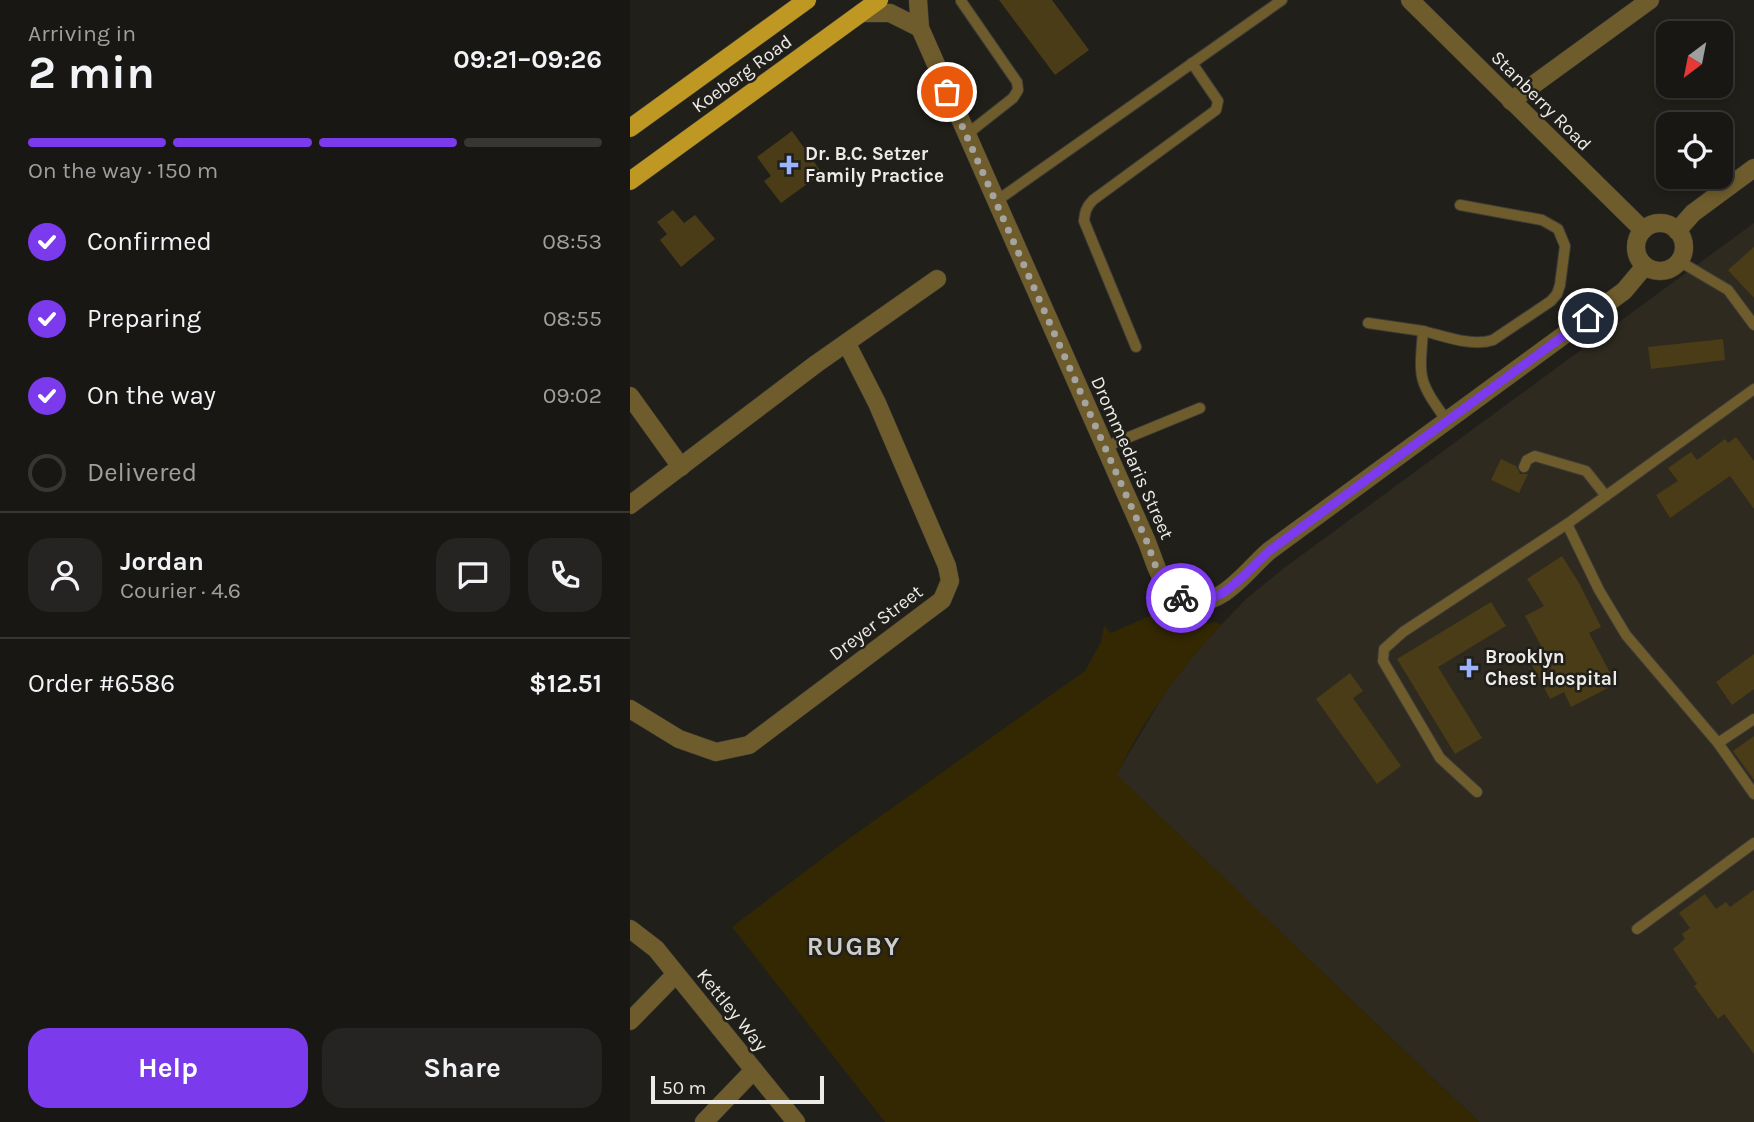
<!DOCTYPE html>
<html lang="en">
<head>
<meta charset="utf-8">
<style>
	body { margin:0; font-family:Karla,sans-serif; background:#262422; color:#f1f3f6; height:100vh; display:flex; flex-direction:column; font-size:26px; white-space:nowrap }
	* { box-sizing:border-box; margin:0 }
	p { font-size:23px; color:#9f9fa0 }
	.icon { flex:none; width:38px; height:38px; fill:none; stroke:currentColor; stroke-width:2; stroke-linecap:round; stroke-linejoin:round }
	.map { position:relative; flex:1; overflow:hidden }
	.panel { display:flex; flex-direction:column; background:#191714; width:630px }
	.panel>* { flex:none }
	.needle { width:46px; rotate:212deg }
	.fabs { position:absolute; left:1026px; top:21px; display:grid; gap:14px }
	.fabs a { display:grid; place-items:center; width:77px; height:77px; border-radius:14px; background:#191714; box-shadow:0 4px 10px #0003,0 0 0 2px #373634; font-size:35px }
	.scale { position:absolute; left:21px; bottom:18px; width:173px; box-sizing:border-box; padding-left:7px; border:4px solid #ecebe8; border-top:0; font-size:19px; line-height:24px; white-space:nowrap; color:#ecebe8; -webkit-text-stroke:5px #211f1a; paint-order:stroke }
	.pin { position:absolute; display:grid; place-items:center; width:60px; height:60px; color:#fff; margin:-30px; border:4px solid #fff; border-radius:50%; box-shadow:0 2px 7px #0007 }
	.courier { position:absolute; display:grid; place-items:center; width:70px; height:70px; margin:-35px; border:5px solid #7c3aed; border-radius:50%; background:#fff; color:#222; box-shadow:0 2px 9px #0007 }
	.overview em { font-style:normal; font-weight:700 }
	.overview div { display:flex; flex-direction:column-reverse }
	.overview { display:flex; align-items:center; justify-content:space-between; height:119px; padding:0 28px }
	h1 { font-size:46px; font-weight:700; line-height:52px }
	.bar { display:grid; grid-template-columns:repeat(4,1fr); gap:10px 7px; align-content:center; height:84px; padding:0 28px }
	.bar i { height:9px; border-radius:5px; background:#373634 }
	.bar .on { background:#7c3aed }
	.bar p { grid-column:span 4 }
	.line { display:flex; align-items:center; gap:18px; padding:0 28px; border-top:2px solid #373634 }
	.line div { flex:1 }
	.round { display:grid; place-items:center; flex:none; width:74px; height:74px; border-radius:21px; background:#262422 }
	ol { padding:0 28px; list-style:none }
	li { display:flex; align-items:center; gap:21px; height:77px }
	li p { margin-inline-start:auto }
	li .icon { padding:7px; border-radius:50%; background:#7c3aed; color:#fff; stroke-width:4 }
	li:last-child { color:#9f9fa0 }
	li i { width:38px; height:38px; border:4px solid #373634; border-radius:50% }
	.action { display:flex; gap:14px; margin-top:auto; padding:14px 28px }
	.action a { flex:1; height:80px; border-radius:21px; background:#7c3aed; color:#fff; font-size:28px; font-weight:700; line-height:80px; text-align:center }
	.action a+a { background:#262422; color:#f1f3f6 }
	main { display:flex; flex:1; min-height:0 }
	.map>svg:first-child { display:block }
</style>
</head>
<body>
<main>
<section class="panel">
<div class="overview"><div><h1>2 min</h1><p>Arriving in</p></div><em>09:21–09:26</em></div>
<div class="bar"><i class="on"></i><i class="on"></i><i class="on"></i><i></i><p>On the way · 150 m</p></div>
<ol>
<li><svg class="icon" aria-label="check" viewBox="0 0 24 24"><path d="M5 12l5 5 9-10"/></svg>Confirmed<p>08:53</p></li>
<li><svg class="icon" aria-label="check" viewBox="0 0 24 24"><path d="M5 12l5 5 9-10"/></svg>Preparing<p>08:55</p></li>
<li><svg class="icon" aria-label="check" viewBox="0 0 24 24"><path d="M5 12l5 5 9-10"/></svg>On the way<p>09:02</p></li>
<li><i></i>Delivered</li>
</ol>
<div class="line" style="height:126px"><a class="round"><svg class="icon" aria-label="person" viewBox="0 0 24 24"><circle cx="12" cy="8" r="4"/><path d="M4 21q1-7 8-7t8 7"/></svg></a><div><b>Jordan</b><p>Courier · 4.6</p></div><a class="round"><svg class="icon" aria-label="chat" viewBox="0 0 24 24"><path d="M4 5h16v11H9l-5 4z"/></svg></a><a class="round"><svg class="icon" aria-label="phone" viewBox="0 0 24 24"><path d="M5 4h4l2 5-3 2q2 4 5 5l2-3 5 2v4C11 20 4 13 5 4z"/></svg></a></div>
<div class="line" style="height:91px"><div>Order #6586</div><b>$12.51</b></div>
<div class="action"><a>Help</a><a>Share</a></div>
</section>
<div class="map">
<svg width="1124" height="1122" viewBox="0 0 1124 1122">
	<rect width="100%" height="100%" fill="#211f1a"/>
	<!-- built -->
	<path fill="#2e2a20" d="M1124,223V1122H849L486,775L536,691L572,645L616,599L654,568Z"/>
	<!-- green -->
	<path fill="#342803" d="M529,612L558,627L585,622L591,625C549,670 513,720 487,775L849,1122H255L102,927L217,840L455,671L471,642L474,626L481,633Z"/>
	<!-- building -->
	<g fill="#4a3c16">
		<path d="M369,0H422L459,50L425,75Z"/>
		<path d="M162,131L192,173L151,203L134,181L141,176L127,157Z"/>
		<path d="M43,210L54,223L65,215L85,239L51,267L30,240L37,234L27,222Z"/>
		<path d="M1124,247V298L1098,270Z"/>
		<path d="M1093,339L1095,360L1021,369L1018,347Z"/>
		<path d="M1106,437L1124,461V509L1100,476L1040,518L1026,495L1048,481L1038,468L1061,452L1067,460L1095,439L1098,443Z"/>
		<path d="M871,459L886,466L890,474H898L889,493L861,480Z"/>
		<path d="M932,556L949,583L971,627L959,633L986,684L941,707L934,692L920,699L901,663L916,655L895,616L914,606L897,579Z"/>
		<path d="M861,602L876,626L808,667L852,738L825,754L767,659Z"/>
		<path d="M1124,654V689L1102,705L1086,682Z"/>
		<path d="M720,673L733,691L723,698L771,766L747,784L686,699Z"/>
		<path d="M1124,736V780L1103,751Z"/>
		<path d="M1124,890V1054L1094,1014L1088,1019L1064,986L1067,984L1043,949L1055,939L1052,934L1060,928L1049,913L1075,894L1086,909L1096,902L1100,907Z"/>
	</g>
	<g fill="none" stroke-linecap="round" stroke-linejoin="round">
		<!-- service casing -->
		<g stroke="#3d3c37" stroke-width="12">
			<g id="service">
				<path d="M331,1L387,82L388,90L383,98L336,135"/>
				<path d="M365,202L652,0"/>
				<path d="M1049,261L1098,290L1124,325"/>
				<path d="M738,323L793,331C789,381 788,380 817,421"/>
				<path d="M793,331C814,336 842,347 863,340L921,301L927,294L930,285L935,246L928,229L912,220L830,205"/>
				<path d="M506,347L454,221C455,212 456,207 463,200L586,110L588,101L562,63"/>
				<path d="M475,447L570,408"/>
				<path d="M894,467L897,460L905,456L956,471L976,496"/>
				<path d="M937,524L969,590L996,635L1088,743L1124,794"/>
				<path d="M1088,743L1124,719"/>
				<path d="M847,792L810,758L753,661L754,649L773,632L937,524L1124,389"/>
				<path d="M1007,929L1124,843"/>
			</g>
		</g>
		<!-- minor casing -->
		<g stroke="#3d3c37" stroke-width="19">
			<g id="minor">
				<path d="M288,0L290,28L517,542C523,557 527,574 537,587C543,595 550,599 559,601C592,608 617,570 639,551L994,291L1015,266"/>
				<path d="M780,0L1013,230"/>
				<path d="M231,13H260L290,28"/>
				<path d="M881,101L1020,0"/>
				<circle cx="1030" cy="247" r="24"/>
				<path d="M1047,231L1063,213L1124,168"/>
				<path d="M0,396L51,467"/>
				<path d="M0,505L186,364L307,279"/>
				<path d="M0,709L49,739L86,752L119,745L312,600L320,581L317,566L247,403L217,344"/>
				<path d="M0,929L26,949L166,1122"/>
				<path d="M0,1021L45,975"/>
				<path d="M74,1122L124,1070"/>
			</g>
		</g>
		<!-- primary casing -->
		<g stroke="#3d3c37" stroke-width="19">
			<g id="primary">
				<path d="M0,128L177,0"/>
				<path d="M0,181L249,0"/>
			</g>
		</g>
		<!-- service -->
		<use href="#service" stroke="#6e5c2c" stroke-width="10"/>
		<!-- minor -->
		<use href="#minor" stroke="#6e5c2c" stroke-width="18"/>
		<!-- primary -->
		<use href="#primary" stroke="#be9822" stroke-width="18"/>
	</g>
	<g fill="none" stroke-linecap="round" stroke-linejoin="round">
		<!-- done -->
		<path stroke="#a5a4a0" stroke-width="7" stroke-dasharray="0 12.6" d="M317,92L517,542C525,563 530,588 551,598"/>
		<!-- route -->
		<path stroke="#7c3aed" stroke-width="9" d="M551,598C591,610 612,575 639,551L958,318"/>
	</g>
	<!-- markers -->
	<g fill="#9bb4fd" stroke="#211f1a" stroke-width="2.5">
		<path d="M155.5 154.5h7v7h7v7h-7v7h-7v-7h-7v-7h7z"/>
		<path d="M835.5 657.5h7v7h7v7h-7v7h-7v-7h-7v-7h7z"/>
	</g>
	<g text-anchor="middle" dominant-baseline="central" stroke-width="5" stroke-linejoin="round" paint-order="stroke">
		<!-- street labels -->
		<g font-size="19" fill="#ecebe8" stroke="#211f1a">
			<text transform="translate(112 74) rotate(-36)">Koeberg Road</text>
			<text transform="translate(911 101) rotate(45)">Stanberry Road</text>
			<text transform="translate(502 458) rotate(66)">Drommedaris Street</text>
			<text transform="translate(246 623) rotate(-37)">Dreyer Street</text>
			<text transform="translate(102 1010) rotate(51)">Kettley Way</text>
		</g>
		<!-- poi labels -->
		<g font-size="19" font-weight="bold" fill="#ecebe8" stroke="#211f1a" text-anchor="start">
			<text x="175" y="154">Dr. B.C. Setzer<tspan x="175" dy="22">Family Practice</tspan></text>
			<text x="855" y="657">Brooklyn<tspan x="855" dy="22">Chest Hospital</tspan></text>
		</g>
		<!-- district labels -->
		<g font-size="26" font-weight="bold" letter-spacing="2" fill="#cfcdc7" stroke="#211f1a">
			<text x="224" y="946">RUGBY</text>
		</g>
	</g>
</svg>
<div class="fabs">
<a><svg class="needle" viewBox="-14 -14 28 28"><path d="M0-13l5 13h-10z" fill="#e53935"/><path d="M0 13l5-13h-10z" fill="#9f9fa0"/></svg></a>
<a><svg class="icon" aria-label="locate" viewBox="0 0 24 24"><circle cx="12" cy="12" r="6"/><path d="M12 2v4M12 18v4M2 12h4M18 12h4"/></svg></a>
</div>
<div class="scale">50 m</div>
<div class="pin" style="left:317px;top:92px;background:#ea580c"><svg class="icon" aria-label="bag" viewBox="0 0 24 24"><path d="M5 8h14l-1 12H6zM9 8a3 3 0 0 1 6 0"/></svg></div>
<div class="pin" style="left:958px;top:318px;background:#1f2937"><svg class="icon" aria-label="home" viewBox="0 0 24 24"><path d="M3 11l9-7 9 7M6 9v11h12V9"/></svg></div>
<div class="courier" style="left:551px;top:598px"><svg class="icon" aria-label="bike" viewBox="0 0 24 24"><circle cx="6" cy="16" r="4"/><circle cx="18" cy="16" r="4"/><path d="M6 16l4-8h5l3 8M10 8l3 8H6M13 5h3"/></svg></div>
</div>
</main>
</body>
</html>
